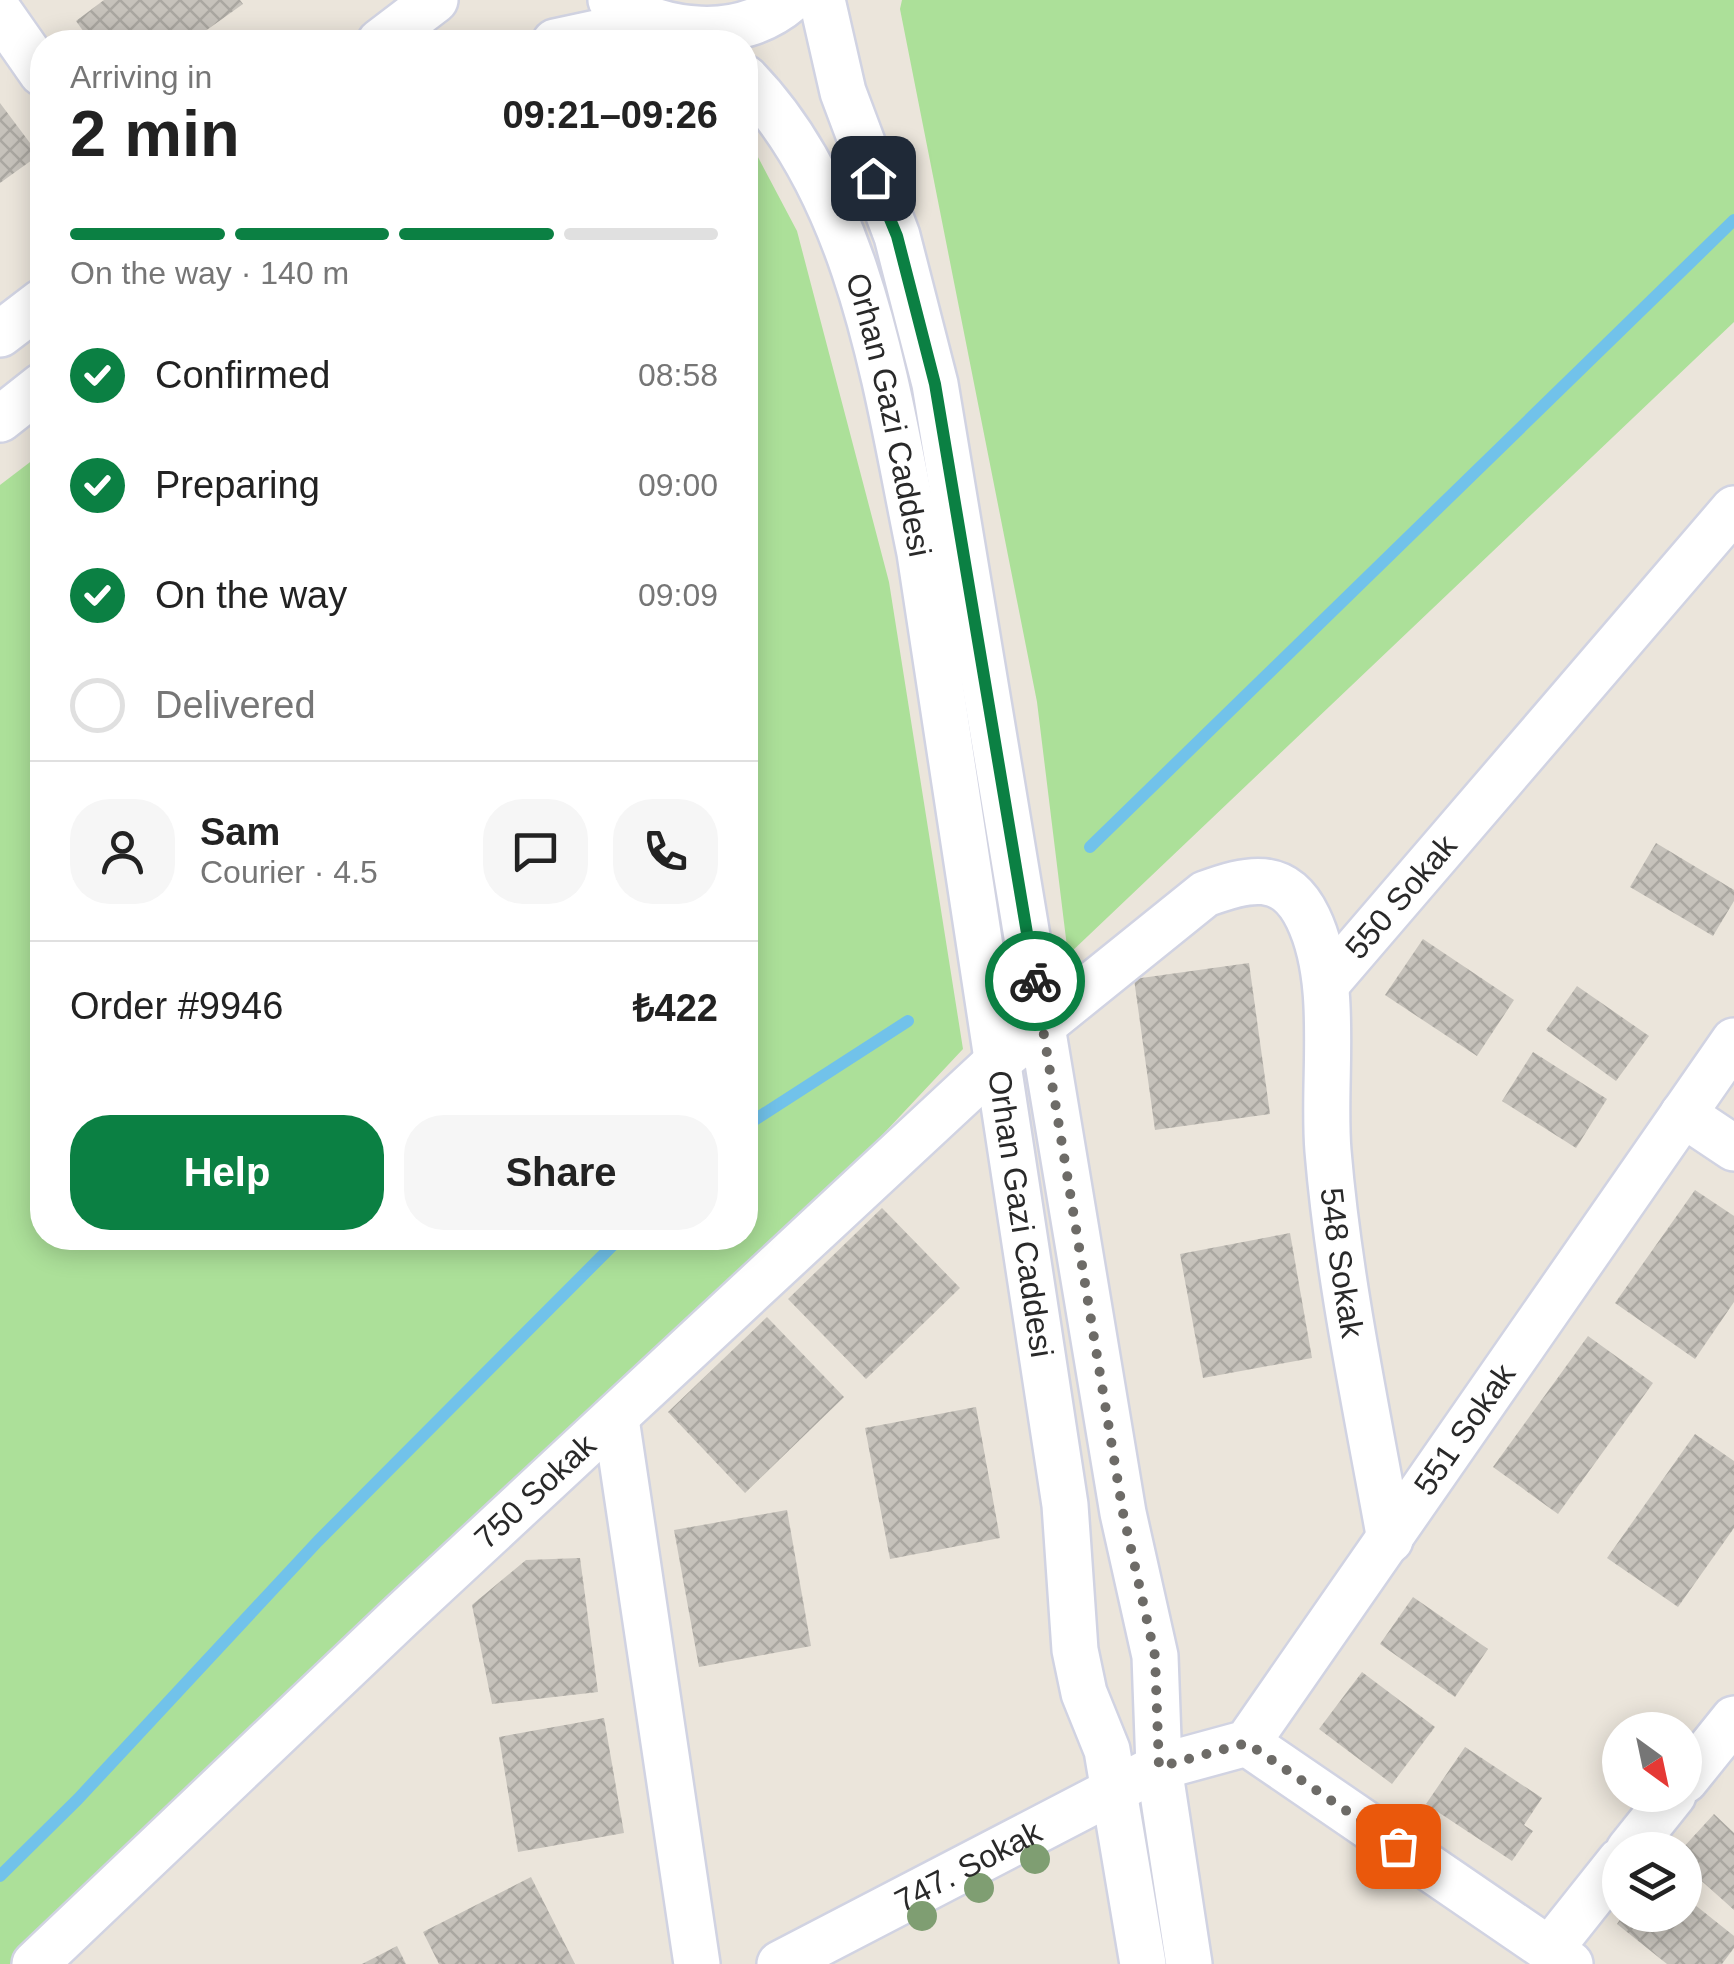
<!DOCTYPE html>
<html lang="en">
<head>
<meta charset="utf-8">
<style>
	body { margin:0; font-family:Arial,sans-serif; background:#f6f6f6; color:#222; height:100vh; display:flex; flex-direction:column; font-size:38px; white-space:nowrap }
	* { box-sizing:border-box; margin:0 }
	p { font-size:32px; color:#767676 }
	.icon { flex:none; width:55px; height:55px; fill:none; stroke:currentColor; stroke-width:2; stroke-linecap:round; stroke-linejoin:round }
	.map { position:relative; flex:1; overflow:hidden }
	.details { position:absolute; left:30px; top:30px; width:728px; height:1220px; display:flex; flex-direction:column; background:#fff; border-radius:40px; box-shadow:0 5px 25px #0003 }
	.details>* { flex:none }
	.needle { width:65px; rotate:147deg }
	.controls { position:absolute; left:1602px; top:1712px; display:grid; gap:20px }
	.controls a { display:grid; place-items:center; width:100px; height:100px; border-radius:50%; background:#fff; box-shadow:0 5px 25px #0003; font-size:50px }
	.pin { position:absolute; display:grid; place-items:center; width:85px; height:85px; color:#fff; margin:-42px; border-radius:20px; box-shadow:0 5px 15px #0006 }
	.courier { position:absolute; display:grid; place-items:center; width:100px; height:100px; margin:-50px; border:8px solid #0b8043; border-radius:50%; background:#fff; color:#222; box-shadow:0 2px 12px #0007 }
	.head em { font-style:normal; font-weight:700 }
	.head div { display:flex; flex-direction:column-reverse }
	.head { display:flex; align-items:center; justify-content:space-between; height:170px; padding:0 40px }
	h1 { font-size:65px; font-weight:700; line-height:75px }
	.bar { display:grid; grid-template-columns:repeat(4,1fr); gap:15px 10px; align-content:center; height:120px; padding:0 40px }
	.bar i { height:12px; border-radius:8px; background:#e0e0e0 }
	.bar .on { background:#0b8043 }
	.bar p { grid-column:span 4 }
	.line { display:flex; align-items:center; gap:25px; padding:0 40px; border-top:2px solid #e0e0e0 }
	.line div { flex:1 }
	.round { display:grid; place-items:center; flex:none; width:105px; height:105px; border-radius:40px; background:#f6f6f6 }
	ol { padding:0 40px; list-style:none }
	li { display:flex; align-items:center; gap:30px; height:110px }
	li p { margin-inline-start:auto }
	li .icon { padding:10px; border-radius:50%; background:#0b8043; color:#fff; stroke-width:4 }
	li:last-child { color:#767676 }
	li i { width:55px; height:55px; border:5px solid #e0e0e0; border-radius:50% }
	.action { display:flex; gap:20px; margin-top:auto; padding:20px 40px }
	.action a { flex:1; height:115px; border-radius:40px; background:#0b8043; color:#fff; font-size:40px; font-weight:700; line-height:115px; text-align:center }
	.action a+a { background:#f6f6f6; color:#222 }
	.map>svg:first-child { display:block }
</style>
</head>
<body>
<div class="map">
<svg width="1734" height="1964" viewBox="0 0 1734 1964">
	<defs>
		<pattern id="building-cross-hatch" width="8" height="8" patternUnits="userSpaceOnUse" patternTransform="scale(2.5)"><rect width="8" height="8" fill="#c6c2bb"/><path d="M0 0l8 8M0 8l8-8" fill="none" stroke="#aaa7a1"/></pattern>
	</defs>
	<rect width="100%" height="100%" fill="#ebe5db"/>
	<!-- grass -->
	<g fill="#ace099">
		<path d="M902,0H1734V322L1068,955L1037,702L900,9Z"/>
		<path d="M745,139L750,142L797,231L889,582L963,1049L616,1419L35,1964H0V485L42,453V1238H745Z"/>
	</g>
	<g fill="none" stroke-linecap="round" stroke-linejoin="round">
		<!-- stream -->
		<g stroke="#71c2ea" stroke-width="12">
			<path d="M1090,847L1734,220"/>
			<path d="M745,1126L908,1021"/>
			<path d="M0,1876L78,1799L318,1541L620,1238"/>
		</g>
	</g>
	<!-- building -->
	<g fill="url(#building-cross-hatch)">
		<path d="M104,0H240L243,4L190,42H91L76,21Z"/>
		<path d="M0,103L39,155L0,183Z"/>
		<path d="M1656,843L1734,890V901L1713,936L1630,887Z"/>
		<path d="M1423,939L1514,1000L1477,1056L1385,995Z"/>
		<path d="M1249,963L1270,1114L1155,1130L1134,979Z"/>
		<path d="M1577,986L1649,1036L1616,1081L1546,1030Z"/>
		<path d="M1533,1052L1607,1099L1576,1148L1502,1101Z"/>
		<path d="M1695,1190L1734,1216V1302L1695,1359L1615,1303Z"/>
		<path d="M882,1208L960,1288L866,1379L788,1299Z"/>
		<path d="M1290,1233L1312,1358L1203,1378L1180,1254Z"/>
		<path d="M767,1317L844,1397L745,1493L668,1412Z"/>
		<path d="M1588,1336L1653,1383L1558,1514L1493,1467Z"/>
		<path d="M976,1407L1000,1538L890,1559L865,1428Z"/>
		<path d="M1695,1434L1734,1461V1528L1678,1607L1607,1558Z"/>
		<path d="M787,1510L811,1646L699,1667L674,1530Z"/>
		<path d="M580,1558L598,1692L492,1704L472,1605L526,1560Z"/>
		<path d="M1413,1597L1488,1649L1455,1697L1380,1644Z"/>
		<path d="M1362,1672L1435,1727L1392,1784L1319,1729Z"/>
		<path d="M604,1718L624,1833L518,1852L499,1737Z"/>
		<path d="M1465,1747L1542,1798L1524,1825L1533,1831L1512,1861L1426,1804Z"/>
		<path d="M1714,1814L1734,1833V1910L1685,1866V1850H1681Z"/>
		<path d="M531,1877L575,1964H439L423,1932Z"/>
		<path d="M1685,1897L1734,1936V1948L1722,1964H1667L1617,1924L1623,1915H1685Z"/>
		<path d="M397,1946L406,1964H362Z"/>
	</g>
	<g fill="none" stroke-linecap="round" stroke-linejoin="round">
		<!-- minor casing -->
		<g stroke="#d1d3e2" stroke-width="50">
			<g id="minor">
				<path d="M611,0C662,34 739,44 790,0"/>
				<path d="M822,0L843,92L897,236L935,384L1123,1513L1155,1656L1159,1767L1189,1964"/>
				<path d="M0,13L42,73"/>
				<path d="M380,42L435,0"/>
				<path d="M555,42L648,22"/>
				<path id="s1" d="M745,78C863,199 887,394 920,553L1065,1505L1075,1650L1084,1693L1107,1750L1143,1964"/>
				<path d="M0,334L42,302"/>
				<path d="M0,419L42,386"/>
				<path id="s2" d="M1326,984L1734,509"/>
				<path d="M1683,1114L1734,1148"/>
				<path d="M616,1419L697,1964"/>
				<path d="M1247,1743L1570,1964"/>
				<path d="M1685,1780L1734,1719"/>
				<path d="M1629,1850L1673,1795"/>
				<path d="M1550,1949L1620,1861"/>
				<path id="s3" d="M35,1964L401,1616L998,1061L1205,894C1247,879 1284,868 1308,918C1340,984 1322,1079 1328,1151C1339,1282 1367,1411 1390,1540"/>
				<path id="s4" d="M780,1964L1159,1767L1247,1743L1734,1041"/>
			</g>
		</g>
		<!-- minor -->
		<use href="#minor" stroke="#fff" stroke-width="45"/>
	</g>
	<!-- trees -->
	<g fill="#7f9e72">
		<circle cx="1035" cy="1859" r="15"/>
		<circle cx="979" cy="1888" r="15"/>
		<circle cx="922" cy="1916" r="15"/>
	</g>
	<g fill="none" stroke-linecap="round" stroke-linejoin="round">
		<!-- done -->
		<path stroke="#6d6b67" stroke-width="10" stroke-dasharray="0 18" d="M1035,981L1123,1513L1155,1656L1159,1767L1247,1743L1398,1846"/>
		<!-- route -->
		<path stroke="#0b8043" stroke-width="12" d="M873,178L897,236L935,384L1035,981"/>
	</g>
	<g text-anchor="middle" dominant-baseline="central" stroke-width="9" stroke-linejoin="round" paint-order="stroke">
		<!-- street labels -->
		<g font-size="32" fill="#292929" stroke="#fff">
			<text stroke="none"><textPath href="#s1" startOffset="372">Orhan Gazi Caddesi</textPath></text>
			<text stroke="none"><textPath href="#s2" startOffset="115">550 Sokak</textPath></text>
			<text stroke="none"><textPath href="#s1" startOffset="1182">Orhan Gazi Caddesi</textPath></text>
			<text stroke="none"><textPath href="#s3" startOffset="2055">548 Sokak</textPath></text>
			<text stroke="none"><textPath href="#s4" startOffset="900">551 Sokak</textPath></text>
			<text stroke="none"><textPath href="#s3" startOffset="688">750 Sokak</textPath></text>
			<text stroke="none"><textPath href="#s4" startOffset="212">747. Sokak</textPath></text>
		</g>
	</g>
</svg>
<div class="controls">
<a><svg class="needle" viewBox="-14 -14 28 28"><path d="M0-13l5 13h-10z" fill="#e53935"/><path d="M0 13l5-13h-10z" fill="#767676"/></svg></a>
<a><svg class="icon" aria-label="layers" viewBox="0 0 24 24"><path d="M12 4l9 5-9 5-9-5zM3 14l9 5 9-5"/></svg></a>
</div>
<div class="pin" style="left:1398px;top:1846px;background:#ea580c"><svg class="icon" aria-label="bag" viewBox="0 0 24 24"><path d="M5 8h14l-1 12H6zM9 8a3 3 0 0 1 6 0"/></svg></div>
<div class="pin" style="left:873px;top:178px;background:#1f2937"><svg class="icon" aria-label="home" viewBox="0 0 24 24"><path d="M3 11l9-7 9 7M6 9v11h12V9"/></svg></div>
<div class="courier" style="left:1035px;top:981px"><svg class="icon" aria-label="bike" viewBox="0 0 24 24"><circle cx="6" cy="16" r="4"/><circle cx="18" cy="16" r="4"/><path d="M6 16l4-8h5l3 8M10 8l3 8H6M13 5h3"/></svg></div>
<section class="details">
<div class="head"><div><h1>2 min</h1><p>Arriving in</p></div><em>09:21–09:26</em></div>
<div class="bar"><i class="on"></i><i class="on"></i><i class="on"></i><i></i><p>On the way · 140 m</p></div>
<ol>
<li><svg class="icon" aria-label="check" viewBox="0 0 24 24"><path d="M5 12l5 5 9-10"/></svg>Confirmed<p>08:58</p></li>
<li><svg class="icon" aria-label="check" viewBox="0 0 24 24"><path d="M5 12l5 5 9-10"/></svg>Preparing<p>09:00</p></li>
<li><svg class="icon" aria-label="check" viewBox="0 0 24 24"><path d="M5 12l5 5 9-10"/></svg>On the way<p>09:09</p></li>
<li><i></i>Delivered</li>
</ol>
<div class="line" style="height:180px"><a class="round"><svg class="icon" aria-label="person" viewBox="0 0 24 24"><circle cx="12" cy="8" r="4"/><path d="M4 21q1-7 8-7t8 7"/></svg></a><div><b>Sam</b><p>Courier · 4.5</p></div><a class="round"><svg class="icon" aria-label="chat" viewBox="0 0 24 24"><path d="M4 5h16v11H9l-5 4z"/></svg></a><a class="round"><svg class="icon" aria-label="phone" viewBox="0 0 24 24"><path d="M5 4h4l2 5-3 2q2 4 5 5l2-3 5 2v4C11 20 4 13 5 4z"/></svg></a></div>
<div class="line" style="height:130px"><div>Order #9946</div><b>₺422</b></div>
<div class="action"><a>Help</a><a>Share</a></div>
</section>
</div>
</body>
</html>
